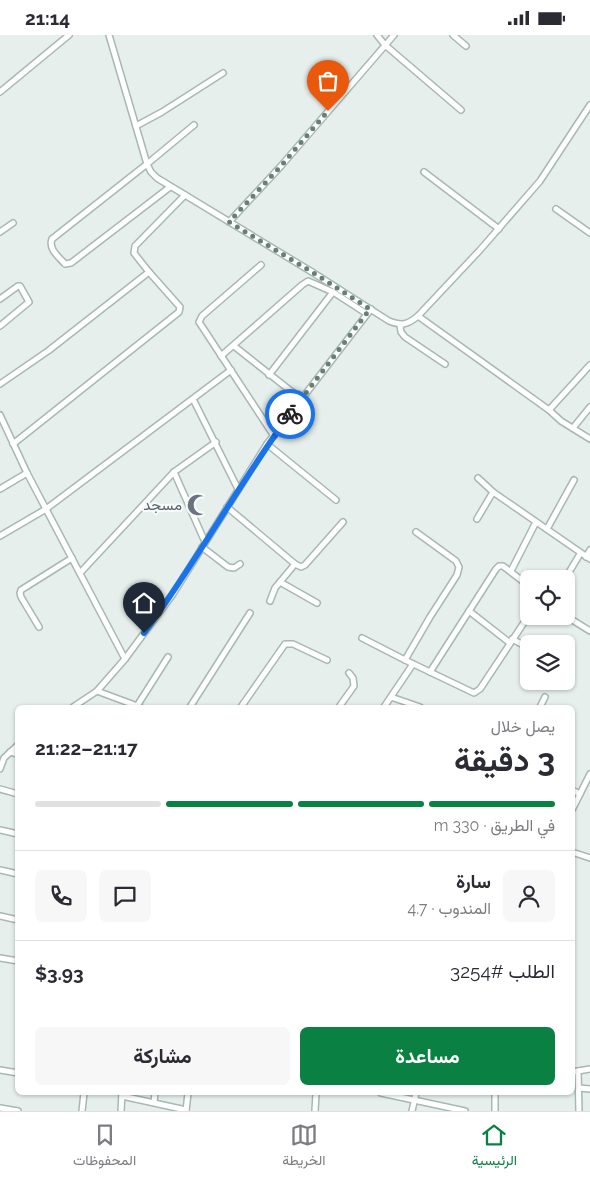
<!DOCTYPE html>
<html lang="ar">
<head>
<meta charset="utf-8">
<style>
	body { margin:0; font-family:Raleway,Vazirmatn,sans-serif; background:#f7f7f7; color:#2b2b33; direction:rtl; height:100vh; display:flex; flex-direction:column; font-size:19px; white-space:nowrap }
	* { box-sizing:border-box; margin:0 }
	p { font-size:16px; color:#7c7c81 }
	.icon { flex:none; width:28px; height:28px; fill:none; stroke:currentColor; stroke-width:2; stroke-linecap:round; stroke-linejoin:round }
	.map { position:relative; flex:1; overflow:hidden; direction:ltr }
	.side { position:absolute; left:15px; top:670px; width:560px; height:390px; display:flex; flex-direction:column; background:#fff; border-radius:8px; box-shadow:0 1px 4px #0004; direction:rtl }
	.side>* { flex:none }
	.fabs { position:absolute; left:520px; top:535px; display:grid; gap:10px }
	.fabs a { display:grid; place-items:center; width:55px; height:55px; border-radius:8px; background:#fff; box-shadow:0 1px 4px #0004; font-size:25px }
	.pin { position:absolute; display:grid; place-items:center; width:42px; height:42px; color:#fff; margin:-51px -21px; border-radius:50% 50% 50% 0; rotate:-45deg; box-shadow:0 0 5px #0007 }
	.pin .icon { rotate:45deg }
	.courier { position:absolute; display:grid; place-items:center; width:50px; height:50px; margin:-25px; border:4px solid #1a73e8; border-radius:50%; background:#fff; color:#222; box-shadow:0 1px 6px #0007 }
	.head em { font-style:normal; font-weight:700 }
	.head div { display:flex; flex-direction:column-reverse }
	.head { display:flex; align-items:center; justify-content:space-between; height:85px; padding:0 20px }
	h1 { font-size:32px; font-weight:700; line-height:38px }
	.bar { display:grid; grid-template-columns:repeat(4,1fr); gap:8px 5px; align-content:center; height:60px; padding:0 20px }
	.bar i { height:6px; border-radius:4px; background:#e1e1e2 }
	.bar .on { background:#0b8043 }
	.bar p { grid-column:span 4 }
	.line { display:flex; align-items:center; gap:12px; padding:0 20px; border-top:1px solid #e1e1e2 }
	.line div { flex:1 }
	.round { display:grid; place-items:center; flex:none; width:52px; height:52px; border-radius:8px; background:#f7f7f7 }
	.action { display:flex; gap:10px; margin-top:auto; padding:10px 20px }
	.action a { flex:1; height:58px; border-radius:8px; background:#0b8043; color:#fff; font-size:20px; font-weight:700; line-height:58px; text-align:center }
	.action a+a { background:#f7f7f7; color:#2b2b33 }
	.status { display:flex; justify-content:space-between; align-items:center; height:35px; padding:0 25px; background:#fff; direction:ltr }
	.status svg { height:14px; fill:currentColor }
	.dock { display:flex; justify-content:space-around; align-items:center; height:70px; border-top:1px solid #e1e1e2; background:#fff; font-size:14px; color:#7c7c81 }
	.dock a { display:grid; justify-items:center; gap:2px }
	.dock .on { color:#0b8043 }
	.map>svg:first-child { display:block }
</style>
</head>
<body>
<div class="status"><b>21:14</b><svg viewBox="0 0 49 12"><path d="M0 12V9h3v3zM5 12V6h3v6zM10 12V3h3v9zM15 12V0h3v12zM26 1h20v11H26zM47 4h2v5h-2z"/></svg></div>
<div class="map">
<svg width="590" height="1076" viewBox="0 0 590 1076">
	<rect width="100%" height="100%" fill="#e6efeb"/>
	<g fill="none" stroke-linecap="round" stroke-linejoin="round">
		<!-- minor casing -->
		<g stroke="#a8b8b2" stroke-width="8">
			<g id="minor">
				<path d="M109,0L147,129L151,137L157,143L312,237L389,286C402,291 407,290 418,281L480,215L540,146L590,70"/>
				<path d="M377,0L385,10L461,75"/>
				<path d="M453,0L466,11"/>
				<path d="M0,57L69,0"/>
				<path d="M136,91L162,77L223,38"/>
				<path d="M424,137L499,194"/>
				<path d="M170,152L71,228L65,229C59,222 48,214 52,204L147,129L194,90"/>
				<path d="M556,174L590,198"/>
				<path d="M229,187L281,131L394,0"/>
				<path d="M0,197L13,188"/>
				<path d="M261,230L202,281L199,287L274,401"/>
				<path d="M149,237L134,218L135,211L185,160"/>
				<path d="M0,264L18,251H20L29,267L0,291"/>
				<path d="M418,281L549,375L561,386L590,404"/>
				<path d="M400,290L401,297L405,302L445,329"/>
				<path d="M234,311L301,364"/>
				<path d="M221,321L302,250L308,246L333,257L367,279"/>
				<path d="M269,340L333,257"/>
				<path d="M0,349L48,316L149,237L180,272L179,277L13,409"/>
				<path d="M193,364L238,454"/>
				<path d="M549,375L590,330"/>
				<path d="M0,380L27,438L125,624"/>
				<path d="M573,393L590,372"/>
				<path d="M267,409L336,465"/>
				<path d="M174,437L205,507"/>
				<path d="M478,443L493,457L590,524"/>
				<path d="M0,454L27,438"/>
				<path d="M227,472L295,529L301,532L305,530L343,487"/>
				<path d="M477,484L493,457"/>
				<path d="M547,494L574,445"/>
				<path d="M416,497L456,526L459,532L457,540L430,582L405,625L474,658L480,654L529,580"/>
				<path d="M0,501L46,474L231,335"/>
				<path d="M202,512L228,532L234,533L240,529"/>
				<path d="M586,522L590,515"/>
				<path d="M511,536L536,487"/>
				<path d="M80,538L174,437L216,407"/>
				<path d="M565,544L580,519"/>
				<path d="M280,547L317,568"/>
				<path d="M270,566L275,553L295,529"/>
				<path d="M469,576L510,608"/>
				<path d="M566,581L590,596"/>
				<path d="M39,592L21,562L20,558L21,555L72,523"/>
				<path d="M362,603L405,625"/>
				<path d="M512,604L529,613"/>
				<path d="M430,637L496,534L499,531H503L529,551"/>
				<path d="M97,656L140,672"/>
				<path d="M391,662L420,672"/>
				<path d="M137,671L168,622"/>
				<path d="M73,672L97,656L125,624L173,559L267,409L371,274"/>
				<path d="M190,672L250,578"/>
				<path d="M241,672L285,609H293L327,625"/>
				<path d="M339,672L354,651L353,643L349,638"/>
				<path d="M384,672L413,629"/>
				<path d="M540,672L545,662"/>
				<path d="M10,717L18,719"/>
				<path d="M0,734L4,723L18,710"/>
				<path d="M0,754L18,759"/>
				<path d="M572,755L580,759"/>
				<path d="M572,775L590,739"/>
				<path d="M0,795L18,799"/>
				<path d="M572,817L590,823"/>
				<path d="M0,835L18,839"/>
				<path d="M0,881L18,885"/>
				<path d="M0,923L18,926"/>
				<path d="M0,1035L18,1038"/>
				<path d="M578,1036L579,1076"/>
				<path d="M572,1037L590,1034"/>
				<path d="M579,1053L590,1054"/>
				<path d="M381,1058L465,1076"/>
				<path d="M495,1058V1076"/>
				<path d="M122,1061L186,1075"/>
				<path d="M154,1067L155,1058"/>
				<path d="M0,1073L18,1076"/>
				<path d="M82,1076L84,1058"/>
				<path d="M121,1076L122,1058"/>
				<path d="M186,1076L188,1058"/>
				<path d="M315,1076L316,1058"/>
				<path d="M412,1076L416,1058"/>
			</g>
		</g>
		<!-- minor -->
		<use href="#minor" stroke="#fff" stroke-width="5"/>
	</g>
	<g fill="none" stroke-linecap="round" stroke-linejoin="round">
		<!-- done -->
		<path stroke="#687f78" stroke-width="5" stroke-dasharray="0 9" d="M290,379L370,274L312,237L229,187L281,131L328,76"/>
		<!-- route -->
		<path stroke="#1a73e8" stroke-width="6" d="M144,598C196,528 238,450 290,379"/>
	</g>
	<!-- icons -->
	<defs>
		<g id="mosque-bare" transform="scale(1.725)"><path d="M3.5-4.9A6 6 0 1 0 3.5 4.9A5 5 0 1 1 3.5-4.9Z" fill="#6b7280" stroke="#f7fbf9" stroke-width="2.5" paint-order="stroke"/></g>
	</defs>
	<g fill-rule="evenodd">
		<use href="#mosque-bare" x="198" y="470"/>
	</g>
	<g text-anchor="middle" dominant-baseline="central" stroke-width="4" stroke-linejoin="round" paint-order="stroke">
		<!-- worship labels -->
		<g font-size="15" fill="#5b616d" stroke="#f7fbf9" text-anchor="end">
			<text x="182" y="470">مسجد</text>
		</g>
	</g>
</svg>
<div class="fabs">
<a><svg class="icon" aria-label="locate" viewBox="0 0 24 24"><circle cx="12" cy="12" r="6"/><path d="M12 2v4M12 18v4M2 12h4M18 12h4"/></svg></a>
<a><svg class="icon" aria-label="layers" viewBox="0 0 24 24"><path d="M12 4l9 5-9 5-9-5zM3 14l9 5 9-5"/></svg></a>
</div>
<div class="pin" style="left:328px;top:76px;background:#ea580c"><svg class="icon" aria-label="bag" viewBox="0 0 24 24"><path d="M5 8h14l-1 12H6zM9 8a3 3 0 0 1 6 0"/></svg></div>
<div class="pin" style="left:144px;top:598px;background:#1f2937"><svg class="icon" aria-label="home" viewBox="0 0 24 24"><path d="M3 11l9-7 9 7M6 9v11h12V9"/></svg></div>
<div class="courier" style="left:290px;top:379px"><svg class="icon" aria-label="bike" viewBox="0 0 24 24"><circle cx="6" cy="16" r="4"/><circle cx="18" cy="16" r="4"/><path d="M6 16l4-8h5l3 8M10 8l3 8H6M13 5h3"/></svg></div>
<section class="side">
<div class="head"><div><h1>3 دقيقة</h1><p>يصل خلال</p></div><em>21:17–21:22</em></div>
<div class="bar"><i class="on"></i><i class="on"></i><i class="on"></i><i></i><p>في الطريق · 330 m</p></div>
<div class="line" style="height:90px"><a class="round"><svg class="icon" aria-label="person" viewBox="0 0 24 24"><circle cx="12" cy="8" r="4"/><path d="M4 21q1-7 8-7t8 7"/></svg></a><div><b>سارة</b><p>المندوب · 4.7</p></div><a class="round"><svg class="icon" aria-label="chat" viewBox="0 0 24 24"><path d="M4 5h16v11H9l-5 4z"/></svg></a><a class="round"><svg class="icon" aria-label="phone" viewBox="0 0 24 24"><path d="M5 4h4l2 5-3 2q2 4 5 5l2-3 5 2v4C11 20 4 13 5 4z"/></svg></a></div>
<div class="line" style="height:65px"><div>الطلب #3254</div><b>$3.93</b></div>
<div class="action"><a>مساعدة</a><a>مشاركة</a></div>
</section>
</div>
<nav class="dock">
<a class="on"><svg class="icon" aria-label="home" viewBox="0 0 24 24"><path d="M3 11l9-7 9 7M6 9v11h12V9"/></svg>الرئيسية</a>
<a><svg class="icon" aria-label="map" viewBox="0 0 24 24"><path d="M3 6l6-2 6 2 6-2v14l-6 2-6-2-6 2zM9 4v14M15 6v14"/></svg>الخريطة</a>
<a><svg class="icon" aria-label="saved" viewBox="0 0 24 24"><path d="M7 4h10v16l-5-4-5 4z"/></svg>المحفوظات</a>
</nav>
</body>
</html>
